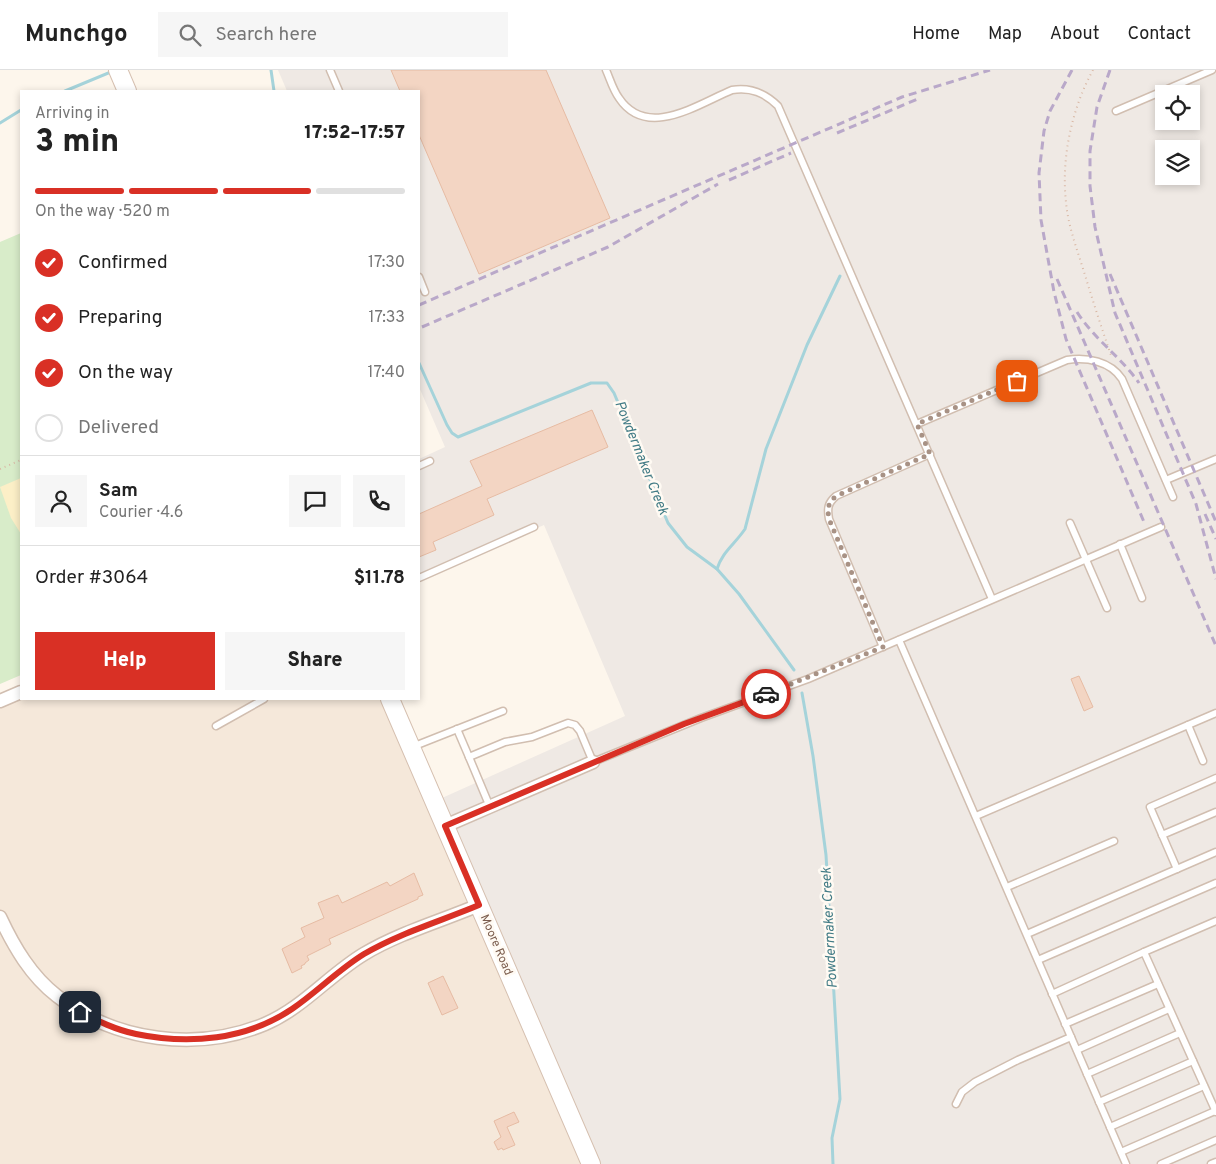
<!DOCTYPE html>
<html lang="en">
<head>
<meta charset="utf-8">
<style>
	body { margin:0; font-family:Overpass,sans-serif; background:#f6f6f6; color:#222; height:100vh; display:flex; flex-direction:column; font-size:19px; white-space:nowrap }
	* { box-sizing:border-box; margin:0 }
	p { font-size:16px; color:#767676 }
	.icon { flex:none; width:28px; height:28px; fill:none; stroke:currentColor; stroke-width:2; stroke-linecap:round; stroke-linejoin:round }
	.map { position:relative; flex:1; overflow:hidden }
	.details { position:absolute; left:20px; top:20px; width:400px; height:610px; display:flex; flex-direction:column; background:#fff; border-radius:0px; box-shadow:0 2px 8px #0003 }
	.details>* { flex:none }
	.fabs { position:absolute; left:1155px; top:15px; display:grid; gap:10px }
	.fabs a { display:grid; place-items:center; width:45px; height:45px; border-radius:0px; background:#fff; box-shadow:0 2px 8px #0003; font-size:25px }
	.pin { position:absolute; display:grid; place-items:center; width:42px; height:42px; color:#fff; margin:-21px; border-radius:10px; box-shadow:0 2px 8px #0006 }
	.courier { position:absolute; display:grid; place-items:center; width:50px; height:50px; margin:-25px; border:4px solid #d93025; border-radius:50%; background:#fff; color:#222; box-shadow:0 1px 6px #0007 }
	.head em { font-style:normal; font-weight:800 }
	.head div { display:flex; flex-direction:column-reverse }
	.head { display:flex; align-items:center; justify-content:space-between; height:85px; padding:0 15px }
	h1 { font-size:32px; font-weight:800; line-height:38px }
	.bar { display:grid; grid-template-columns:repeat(4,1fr); gap:8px 5px; align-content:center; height:60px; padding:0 15px }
	.bar i { height:6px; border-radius:4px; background:#e0e0e0 }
	.bar .selected { background:#d93025 }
	.bar p { grid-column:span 4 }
	.line { display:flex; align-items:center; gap:12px; padding:0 15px; border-top:1px solid #e0e0e0 }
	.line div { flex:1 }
	.round { display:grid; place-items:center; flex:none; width:52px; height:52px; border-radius:0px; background:#f6f6f6 }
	ol { padding:0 15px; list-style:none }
	li { display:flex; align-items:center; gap:15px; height:55px }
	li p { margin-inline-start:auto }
	li .icon { padding:5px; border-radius:50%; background:#d93025; color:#fff; stroke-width:4 }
	li:last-child { color:#767676 }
	li i { width:28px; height:28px; border:2px solid #e0e0e0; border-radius:50% }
	.primary-button { display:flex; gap:10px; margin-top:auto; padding:10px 15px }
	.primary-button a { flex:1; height:58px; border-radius:0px; background:#d93025; color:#fff; font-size:20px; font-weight:800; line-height:58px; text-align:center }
	.primary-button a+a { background:#f6f6f6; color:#222 }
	header { display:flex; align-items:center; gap:30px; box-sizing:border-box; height:70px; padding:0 25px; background:#fff; border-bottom:1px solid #e0e0e0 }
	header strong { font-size:24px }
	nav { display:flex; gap:28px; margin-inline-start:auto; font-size:18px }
	.search { width:350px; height:45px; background:#f6f6f6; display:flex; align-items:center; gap:12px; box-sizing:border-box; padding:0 18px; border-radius:0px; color:#767676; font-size:19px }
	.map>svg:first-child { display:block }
</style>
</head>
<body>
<header>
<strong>Munchgo</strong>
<div class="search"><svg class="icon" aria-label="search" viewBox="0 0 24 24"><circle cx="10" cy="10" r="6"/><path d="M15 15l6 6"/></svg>Search here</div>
<nav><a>Home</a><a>Map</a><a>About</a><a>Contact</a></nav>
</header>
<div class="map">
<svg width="1216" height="1094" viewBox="0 0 1216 1094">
	<rect width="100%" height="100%" fill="#fdf6ec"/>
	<!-- residential -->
	<path fill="#f5e8da" d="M21,627V629H382L584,1094H0V636Z"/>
	<!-- industrial -->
	<path fill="#efe9e4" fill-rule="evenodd" d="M278,0H1216V1094H599L442,728L625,646L544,455L419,509V389L445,377L419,317V21H287ZM1164,24H1191V51H1164ZM1164,79H1191V106H1164Z"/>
	<!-- green -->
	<path fill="#d8ecc9" d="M21,163V605L0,614V172Z"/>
	<!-- sand -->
	<path fill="#fcefc7" d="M21,408V464L11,448L0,417Z"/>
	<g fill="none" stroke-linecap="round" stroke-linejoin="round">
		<!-- stream -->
		<g stroke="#a5d3da" stroke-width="3">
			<path d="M271,0L274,21"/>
			<path d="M65,21L113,1"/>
			<path d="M0,53L21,40"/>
			<path d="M419,293L447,355L452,363L458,367L591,313H607L614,323L668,453L687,477L717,499L739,524L794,600"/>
			<path d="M717,499C722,482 735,474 745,459L766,379L807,275L840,206"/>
			<path d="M802,623L813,686L826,785L840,1029L832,1068L833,1094"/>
		</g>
	</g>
	<!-- building -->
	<g fill="#f3d5c3" stroke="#e6bba3">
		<path d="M391,0H546L610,148L479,204L419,65V21H400Z"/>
		<path d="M592,340L608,377L487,429L494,445L433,472L436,480L419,487V444L482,416L470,391Z"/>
		<path d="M1079,606L1093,637L1084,641L1071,609Z"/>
		<path d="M414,803L423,825L418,827V829L329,869L331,874L307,886L309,890L305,893V894L301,896L302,898L292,903L282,879L305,867L301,858L324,848L318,833L338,825L342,833L387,812L390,816Z"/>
		<path d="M443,906L458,938L442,945L428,913Z"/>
		<path d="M514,1042L519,1052L507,1057L515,1075L503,1080L502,1078L498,1080L494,1072L501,1067L494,1051Z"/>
	</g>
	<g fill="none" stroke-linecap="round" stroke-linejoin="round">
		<!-- lane casing -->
		<g stroke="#d1beb0" stroke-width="9">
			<g id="lane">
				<path d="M330,0L339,21"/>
				<path d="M606,0C610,9 613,20 619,28C647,70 698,34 732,20C751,17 765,23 778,36L992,529"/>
				<path d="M1116,41L1212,0"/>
				<path d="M419,207L425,222"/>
				<path d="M917,354L1067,290C1087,287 1110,291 1122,309L1173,427"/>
				<path d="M419,396L430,391"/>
				<path d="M1166,410L1216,389"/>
				<path d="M1070,453L1107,538"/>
				<path d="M1120,474L1142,528"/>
				<path d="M419,508L534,457"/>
				<path d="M899,570L1126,1094"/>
				<path d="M883,577L829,449C827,438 828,433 836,426L930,384"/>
				<path d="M1188,655L1203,691"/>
				<path d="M216,656L264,629"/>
				<path d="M457,659L469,687"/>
				<path d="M412,677L503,641"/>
				<path d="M490,737L469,687L505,672L532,667L568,653L575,655L580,661L593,692L701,648L808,609L1161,457"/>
				<path d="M976,746L1216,643"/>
				<path d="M1162,765L1216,742"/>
				<path d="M1177,799L1150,737L1216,708"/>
				<path d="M1007,817L1114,771"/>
				<path d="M1027,864L1216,782"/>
				<path d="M1144,882L1216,851"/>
				<path d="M1038,890L1216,813"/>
				<path d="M1052,924L1144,882L1216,1042"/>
				<path d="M1065,954L1158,914"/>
				<path d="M1077,980L1169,939"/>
				<path d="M1087,1004L1180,963"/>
				<path d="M1099,1032L1193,991"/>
				<path d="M956,1034L962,1022L975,1012L1018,990L1071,967"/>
				<path d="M1110,1057L1204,1016"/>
				<path d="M1121,1082L1215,1041"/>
				<path d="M1161,1094L1216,1070"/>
				<path d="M1211,1094L1216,1092"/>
			</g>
		</g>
		<!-- street casing -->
		<g stroke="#d1beb0" stroke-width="15">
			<g id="street">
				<path d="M0,631L21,622"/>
				<path d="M445,756L593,692"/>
				<path d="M0,847C14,877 31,906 57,926C115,972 198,982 265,954C303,938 329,905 364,884C399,863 441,851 479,835"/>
			</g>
		</g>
		<!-- secondary casing -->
		<g stroke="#d6c0b0" stroke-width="20">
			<g id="secondary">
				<path d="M118,0L127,21"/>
				<path d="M390,629L591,1094"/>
			</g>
		</g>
		<!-- path -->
		<g stroke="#d9b8a5" stroke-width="2" stroke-dasharray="1 4" stroke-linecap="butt">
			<path d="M1093,0C1072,38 1061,88 1066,132C1068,156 1077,179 1084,202C1093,231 1102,260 1112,288"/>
			<path d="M0,399L21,390"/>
		</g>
		<!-- lane -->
		<use href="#lane" stroke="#fff" stroke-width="6"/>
		<!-- street -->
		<use href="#street" stroke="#fff" stroke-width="12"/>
		<!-- secondary -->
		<use href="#secondary" stroke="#fff" stroke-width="18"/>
		<!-- rail -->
		<g stroke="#b9a8c9" stroke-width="3" stroke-dasharray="8 5" stroke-linecap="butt">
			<path d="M1072,0L1050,41L1044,61L1039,103L1041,150L1054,222L1066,269L1144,452"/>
			<path d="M1110,0L1097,37L1090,81V116L1095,157L1115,243L1196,434L1216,509"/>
			<path d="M837,63L920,28"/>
			<path d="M729,110L791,83"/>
			<path d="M1110,204L1216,452"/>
			<path d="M1057,209L1216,576"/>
			<path d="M419,235L902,27L990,0"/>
			<path d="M1077,242C1094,269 1121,287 1139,313"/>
			<path d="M422,257L608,177L718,114"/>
			<path d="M1205,444L1216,469"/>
		</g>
	</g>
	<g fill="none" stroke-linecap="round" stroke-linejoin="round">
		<!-- done -->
		<path stroke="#a89285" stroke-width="5" stroke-dasharray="0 9" d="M766,624L883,577L829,449C827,438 828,433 836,426L930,384L917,354L1017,311"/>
		<!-- route -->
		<path stroke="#d93025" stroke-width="6" d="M80,942C98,951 116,960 136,964C189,975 246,970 292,939C317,922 338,900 364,884C400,863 441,851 479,835L445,756L684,654L766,624"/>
	</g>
	<g text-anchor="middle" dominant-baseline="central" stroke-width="5" stroke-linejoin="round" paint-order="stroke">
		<!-- street labels -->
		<g font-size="12" fill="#7a5c4d" stroke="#fffaf3">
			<text transform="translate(496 875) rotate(67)">Moore Road</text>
		</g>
		<!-- water labels -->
		<g font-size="14" font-style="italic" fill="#437c86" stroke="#fffaf3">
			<text transform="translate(641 388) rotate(68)">Powdermaker Creek</text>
			<text transform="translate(830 858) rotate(-93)">Powdermaker Creek</text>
		</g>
	</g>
</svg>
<div class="fabs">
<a><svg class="icon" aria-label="locate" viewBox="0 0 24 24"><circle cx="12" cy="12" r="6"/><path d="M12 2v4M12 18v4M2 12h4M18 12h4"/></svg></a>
<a><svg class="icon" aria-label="layers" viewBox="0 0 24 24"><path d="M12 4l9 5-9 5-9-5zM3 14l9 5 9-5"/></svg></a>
</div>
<div class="pin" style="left:1017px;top:311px;background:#ea580c"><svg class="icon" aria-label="bag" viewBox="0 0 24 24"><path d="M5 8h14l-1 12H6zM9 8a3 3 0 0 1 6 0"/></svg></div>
<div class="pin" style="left:80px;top:942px;background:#1f2937"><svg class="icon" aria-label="home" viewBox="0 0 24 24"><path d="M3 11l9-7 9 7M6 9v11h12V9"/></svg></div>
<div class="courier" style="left:766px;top:624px"><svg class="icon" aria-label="car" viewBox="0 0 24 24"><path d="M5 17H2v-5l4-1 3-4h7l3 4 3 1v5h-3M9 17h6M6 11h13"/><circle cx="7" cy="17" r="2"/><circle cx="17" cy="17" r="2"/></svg></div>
<section class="details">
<div class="head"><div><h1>3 min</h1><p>Arriving in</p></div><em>17:52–17:57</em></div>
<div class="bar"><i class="selected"></i><i class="selected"></i><i class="selected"></i><i></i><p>On the way · 520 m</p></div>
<ol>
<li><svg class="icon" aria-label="check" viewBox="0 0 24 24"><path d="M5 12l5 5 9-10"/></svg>Confirmed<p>17:30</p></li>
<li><svg class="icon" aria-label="check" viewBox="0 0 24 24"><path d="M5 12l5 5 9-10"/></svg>Preparing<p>17:33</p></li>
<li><svg class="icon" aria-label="check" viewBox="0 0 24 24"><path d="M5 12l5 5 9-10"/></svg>On the way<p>17:40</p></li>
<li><i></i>Delivered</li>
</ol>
<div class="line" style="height:90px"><a class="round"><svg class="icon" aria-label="person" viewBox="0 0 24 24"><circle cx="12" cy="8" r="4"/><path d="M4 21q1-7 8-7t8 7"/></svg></a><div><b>Sam</b><p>Courier · 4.6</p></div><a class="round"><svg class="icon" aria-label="chat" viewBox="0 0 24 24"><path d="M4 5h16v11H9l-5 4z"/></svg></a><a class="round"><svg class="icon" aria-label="phone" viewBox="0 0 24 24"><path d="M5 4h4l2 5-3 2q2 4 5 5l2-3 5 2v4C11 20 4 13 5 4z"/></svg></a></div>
<div class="line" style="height:65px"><div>Order #3064</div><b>$11.78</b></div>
<div class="primary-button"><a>Help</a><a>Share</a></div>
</section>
</div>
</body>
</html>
